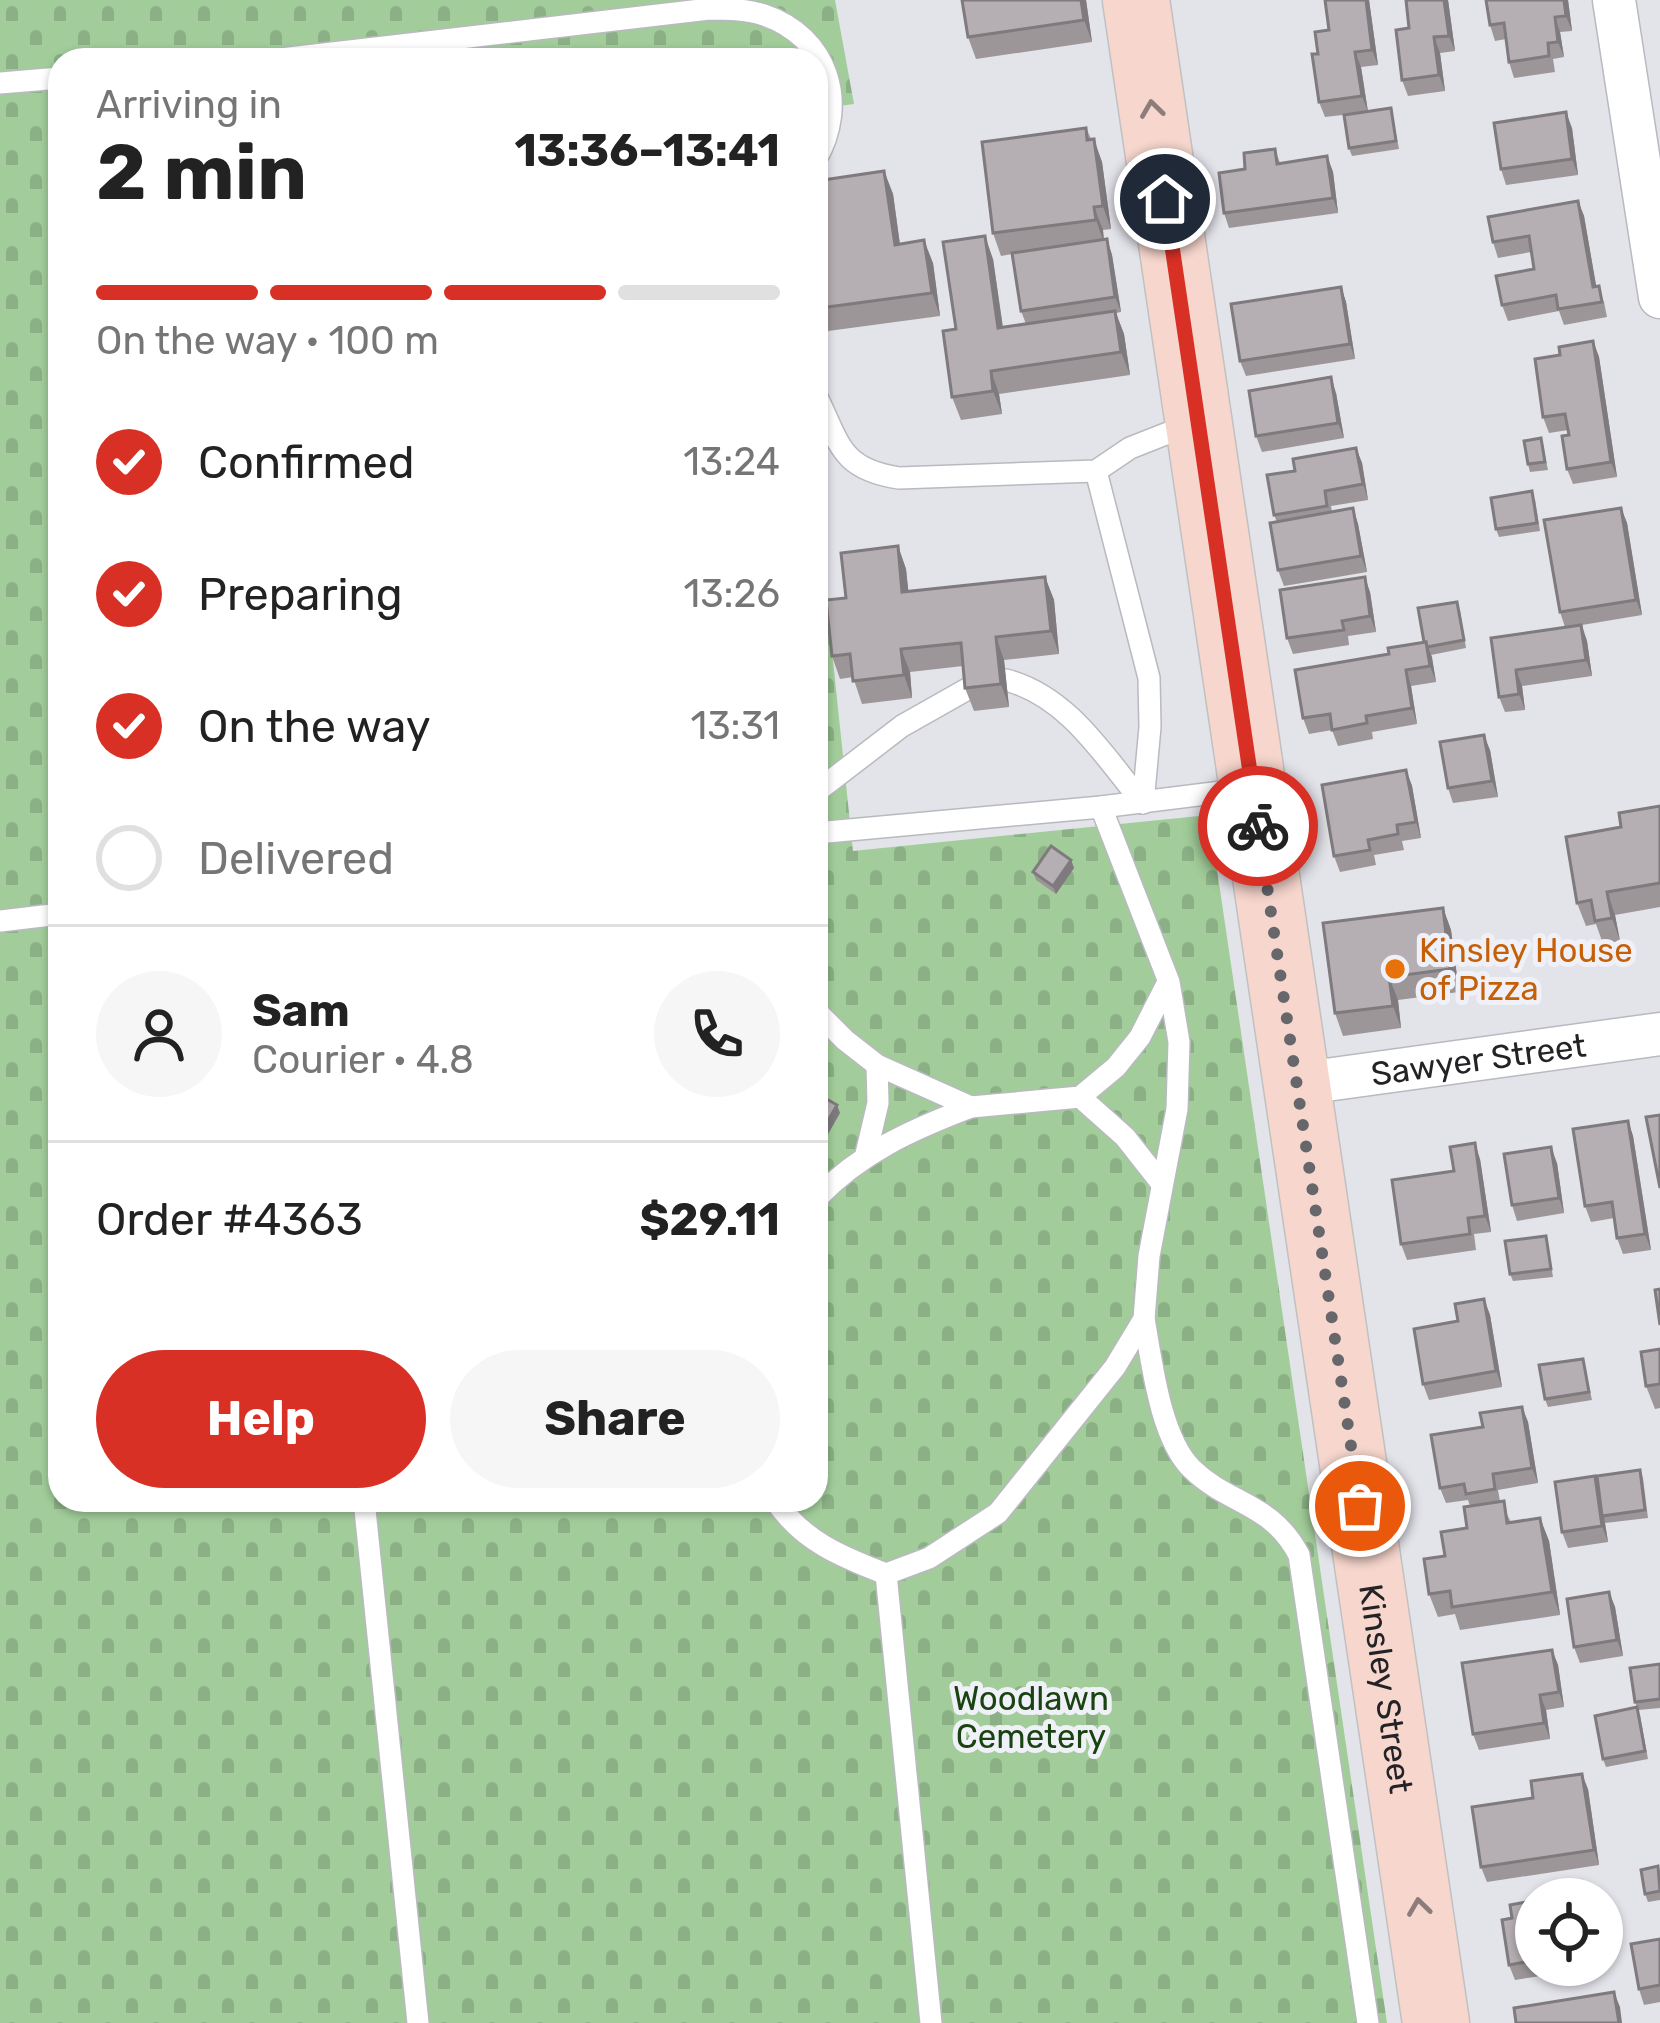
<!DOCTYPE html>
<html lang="en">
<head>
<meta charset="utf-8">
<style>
	body { margin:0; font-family:Rubik,sans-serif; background:#f6f6f6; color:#222; height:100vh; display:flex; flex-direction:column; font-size:45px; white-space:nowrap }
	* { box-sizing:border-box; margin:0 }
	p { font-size:39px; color:#767676 }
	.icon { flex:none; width:66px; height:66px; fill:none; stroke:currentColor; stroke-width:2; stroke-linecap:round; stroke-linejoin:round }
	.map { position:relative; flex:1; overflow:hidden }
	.panel { position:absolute; left:48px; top:48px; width:780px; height:1464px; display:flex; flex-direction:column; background:#fff; border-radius:36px; box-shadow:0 3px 9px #0004 }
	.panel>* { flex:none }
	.controls { position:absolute; left:1515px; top:1878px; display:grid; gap:24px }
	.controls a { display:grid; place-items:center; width:108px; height:108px; border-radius:50%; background:#fff; box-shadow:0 3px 9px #0004; font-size:60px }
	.pin { position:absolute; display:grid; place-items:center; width:102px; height:102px; color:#fff; margin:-51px; border:6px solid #fff; border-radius:50%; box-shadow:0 3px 12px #0007 }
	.courier { position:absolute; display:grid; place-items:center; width:120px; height:120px; margin:-60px; border:9px solid #d93025; border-radius:50%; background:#fff; color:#222; box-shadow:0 3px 15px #0007 }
	.headline em { font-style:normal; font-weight:700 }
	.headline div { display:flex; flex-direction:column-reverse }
	.headline { display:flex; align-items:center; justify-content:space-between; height:204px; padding:0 48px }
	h1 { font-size:78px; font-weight:700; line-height:90px }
	.bar { display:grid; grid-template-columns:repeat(4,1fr); gap:18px 12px; align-content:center; height:144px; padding:0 48px }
	.bar i { height:15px; border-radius:9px; background:#e0e0e0 }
	.bar .active { background:#d93025 }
	.bar p { grid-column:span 4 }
	.line { display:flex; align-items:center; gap:30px; padding:0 48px; border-top:3px solid #e0e0e0 }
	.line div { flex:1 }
	.round { display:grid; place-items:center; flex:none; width:126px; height:126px; border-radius:63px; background:#f6f6f6 }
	ol { padding:0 48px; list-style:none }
	li { display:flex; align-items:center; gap:36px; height:132px }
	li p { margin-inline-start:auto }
	li .icon { padding:12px; border-radius:50%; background:#d93025; color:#fff; stroke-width:4 }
	li:last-child { color:#767676 }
	li i { width:66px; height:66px; border:6px solid #e0e0e0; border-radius:50% }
	.action { display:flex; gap:24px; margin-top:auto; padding:24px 48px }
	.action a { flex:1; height:138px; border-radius:72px; background:#d93025; color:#fff; font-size:48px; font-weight:700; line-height:138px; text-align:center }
	.action a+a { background:#f6f6f6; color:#222 }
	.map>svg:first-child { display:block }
</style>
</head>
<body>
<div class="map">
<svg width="1660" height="2023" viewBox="0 0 1660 2023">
	<defs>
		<pattern id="cemetery-stones" width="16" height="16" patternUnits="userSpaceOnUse" patternTransform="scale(3)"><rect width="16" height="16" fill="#a2cd9a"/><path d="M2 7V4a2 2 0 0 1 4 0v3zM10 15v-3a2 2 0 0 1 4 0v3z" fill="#8bb085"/></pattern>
	</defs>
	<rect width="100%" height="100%" fill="#e3e3ea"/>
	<!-- cemetery -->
	<path fill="url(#cemetery-stones)" d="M0,0H835L854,104L816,109V60H60V1500H816V499L853,851L1209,815L1387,2023H0Z"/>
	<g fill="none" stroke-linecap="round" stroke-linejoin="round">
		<!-- service casing -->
		<g stroke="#b9b9c0" stroke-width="24">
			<g id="service">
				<path d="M272,60L709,9C727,9 746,9 764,15C829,37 848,104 816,159"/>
				<path d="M0,83L60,78"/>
				<path d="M816,395C840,444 840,469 899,478L1096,471L1130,448L1191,424"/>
				<path d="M1096,471L1149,678L1150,727L1143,803"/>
				<path d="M1006,680C1068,696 1104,756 1143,803"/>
				<path d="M816,792L902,726L971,687"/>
				<path d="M816,833L1101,807L1246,789"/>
				<path d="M0,921L60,914"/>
				<path d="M816,1011L845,1040L877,1065L971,1107L1080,1097L1116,1067L1140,1037L1168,982"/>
				<path d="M1080,1097L1125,1137L1162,1184"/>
				<path d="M866,1154L878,1103L877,1065"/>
				<path d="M816,1199C861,1152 911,1130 971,1107"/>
				<path d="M1144,1319C1152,1362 1160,1438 1192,1469C1229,1505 1271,1502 1299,1555L1368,2023"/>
				<path d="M364,1500L418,2023"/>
				<path d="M775,1500C802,1541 842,1557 886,1574L929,1558L998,1513L1115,1367L1144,1319L1149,1256L1177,1109L1179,1042L1169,982L1101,807"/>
				<path d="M886,1574L931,2023"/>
			</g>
		</g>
		<!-- minor casing -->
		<g stroke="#b9b9c0" stroke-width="45">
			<g id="minor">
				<path d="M1614,0L1660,297"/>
				<path id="s1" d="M1297,1084L1660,1034"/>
			</g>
		</g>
		<!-- primary casing -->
		<g stroke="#c1c1c2" stroke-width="69">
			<g id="primary">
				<path id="s2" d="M1136,0L1436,2023"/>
			</g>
		</g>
		<!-- service -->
		<use href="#service" stroke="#fff" stroke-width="21"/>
		<!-- minor -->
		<use href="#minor" stroke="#fff" stroke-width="42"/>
		<!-- primary -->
		<use href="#primary" stroke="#f6d6cd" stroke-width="66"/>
	</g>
	<!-- wall -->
	<g fill="#9c9699">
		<path d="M1086,0L1092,42L976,59L968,37Z"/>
		<path d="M1325,0H1369L1378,65L1361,67L1368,112L1325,117L1319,102L1318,54L1329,30Z"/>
		<path d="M1448,0L1455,51L1440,53L1445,91L1408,96L1402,80L1409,28Z"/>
		<path d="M1568,0L1572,31L1560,32L1564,57L1553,59L1555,72L1514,78L1509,62L1506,39L1495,41L1490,25Z"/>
		<path d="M1391,108L1399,149L1352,156L1349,148Z"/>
		<path d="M1086,128L1102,162L1111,229L1103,230L1104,240L1107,239L1112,255L1121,312L1116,313L1124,334L1130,375L999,394L1002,414L961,420L952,397L956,329L993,259L1003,327L1026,324L1021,311L1012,254L1001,256L993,233Z"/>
		<path d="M1572,128L1578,175L1506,185L1501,169Z"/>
		<path d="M1275,149L1280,163L1327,156L1333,172L1338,213L1229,228L1224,213L1245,169Z"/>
		<path d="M884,171L893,194L900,244L933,263L940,316L828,331L820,309H816V181Z"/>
		<path d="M1578,201L1584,216L1596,286L1604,302L1607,317L1564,325L1559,311L1508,321L1502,305L1534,269L1531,252L1498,258L1493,242Z"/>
		<path d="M1341,287L1346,302L1355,359L1246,376L1240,361Z"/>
		<path d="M1593,341L1599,357L1617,477L1573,484L1567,469L1568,430L1549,433L1543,417L1560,355Z"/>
		<path d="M1336,393L1344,438L1262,452L1256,436Z"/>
		<path d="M1541,438L1548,470L1530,472L1528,464Z"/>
		<path d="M1356,448L1362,463L1368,500L1331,506L1332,512L1353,508L1358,524L1367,572L1284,586L1278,570L1277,522L1274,515L1295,471Z"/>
		<path d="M1535,499L1540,531L1499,537L1496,529Z"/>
		<path d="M1621,508L1627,523L1642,615L1582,625L1587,641L1592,676L1522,686L1525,710L1505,712L1499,697L1491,638L1565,627L1560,612Z"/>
		<path d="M898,546L906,569L908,591L1045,577L1054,600L1059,654L1004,660L1009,707L974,711L965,688L963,666L910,672L912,698L862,704L853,677L840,679L832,656L846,598Z"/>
		<path d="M1370,592L1376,632L1348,636L1349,645L1293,654L1287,638Z"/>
		<path d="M1460,610L1466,648L1431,655L1436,682L1411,686L1417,724L1372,732L1373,739L1338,746L1332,730L1309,734L1303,718L1389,654L1424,642Z"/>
		<path d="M1490,750L1498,797L1453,803L1448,788Z"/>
		<path d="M1406,770L1412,786L1421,838L1402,841L1404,850L1374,855L1376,865L1340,872L1334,856Z"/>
		<path d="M1660,806V907L1615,915L1620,941L1603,944L1596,924L1586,926L1577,903L1621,827Z"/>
		<path d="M1071,860L1074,868L1056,894L1036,880L1033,872Z"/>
		<path d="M1443,908L1451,930L1459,992L1398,1000L1401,1028L1343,1036L1335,1013Z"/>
		<path d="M1628,1121L1633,1136L1651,1250L1623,1254L1617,1238L1614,1218L1591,1222L1585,1206Z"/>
		<path d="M1480,1159L1491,1232L1474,1234L1476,1250L1407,1260L1401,1244L1454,1171Z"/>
		<path d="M1557,1163L1564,1213L1517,1221L1512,1205Z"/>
		<path d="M1546,1236L1553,1277L1513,1281L1510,1274Z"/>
		<path d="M1484,1299L1490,1315L1502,1387L1429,1400L1423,1384L1458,1321Z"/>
		<path d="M1660,1349V1408L1655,1409L1646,1386Z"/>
		<path d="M1583,1359L1592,1400L1548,1407L1545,1399Z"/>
		<path d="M1522,1407L1528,1422L1538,1483L1498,1490L1500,1501L1511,1522L1540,1518L1549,1541L1560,1615L1460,1630L1455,1614L1438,1617L1429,1594L1445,1556L1467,1528L1470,1506L1468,1500L1446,1503L1440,1488L1483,1427Z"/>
		<path d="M1640,1470L1643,1478L1648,1518L1605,1523L1608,1542L1568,1548L1562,1532L1595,1476L1598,1487Z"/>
		<path d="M1609,1592L1615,1607L1623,1656L1580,1663L1574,1647Z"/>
		<path d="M1552,1650L1558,1665L1564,1707L1546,1710L1550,1739L1479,1750L1473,1734Z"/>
		<path d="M1660,1664V1708L1638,1710L1635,1702Z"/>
		<path d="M1640,1715L1648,1759L1606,1767L1603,1759Z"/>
		<path d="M1588,1789L1599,1865L1487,1882L1481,1867Z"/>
		<path d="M1660,1872V1900L1648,1902L1645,1894Z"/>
		<path d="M1536,1900V1965H1586V1969L1515,1980L1509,1965L1512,1918Z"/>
		<path d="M1660,1939V2002L1644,2005L1639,1989Z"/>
	</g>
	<!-- shaded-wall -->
	<g fill="#7f7a7d">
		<path d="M1081,0H1086L1092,42L1084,20Z"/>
		<path d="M1366,0H1369L1378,65L1372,50Z"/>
		<path d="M1444,0H1448L1455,51L1449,36Z"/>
		<path d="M1564,0H1568L1572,31L1566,16Z"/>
		<path d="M1555,17L1560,32L1564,57L1558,42Z"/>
		<path d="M1434,37L1440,53L1445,91L1439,75Z"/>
		<path d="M1355,52L1361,67L1368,112L1362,96Z"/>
		<path d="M1566,112L1572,128L1578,175L1572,159Z"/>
		<path d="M1094,139L1102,162L1111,229L1103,206Z"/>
		<path d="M1327,156L1333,172L1338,213L1333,198Z"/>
		<path d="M884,171L893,194L903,268L895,245Z"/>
		<path d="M1578,201L1584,216L1599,302L1593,287Z"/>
		<path d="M1094,207L1103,230L1104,243L1096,220Z"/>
		<path d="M985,236L993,259L1006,351L998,328Z"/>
		<path d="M1107,239L1112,255L1121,312L1115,297Z"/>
		<path d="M924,240L933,263L940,316L932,293Z"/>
		<path d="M1341,287L1346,302L1355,359L1350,344Z"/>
		<path d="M1115,311L1124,334L1130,375L1121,352Z"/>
		<path d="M1593,341L1599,357L1617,477L1611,462Z"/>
		<path d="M991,371L999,394L1002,414L993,391Z"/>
		<path d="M1331,377L1336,393L1344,438L1338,423Z"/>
		<path d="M1356,448L1362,463L1368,500L1363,484Z"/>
		<path d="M1353,508L1358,524L1367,572L1361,556Z"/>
		<path d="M1621,508L1627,523L1642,615L1636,600Z"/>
		<path d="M898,546L906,569L911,615L902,592Z"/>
		<path d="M1045,577L1054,600L1059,654L1051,631Z"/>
		<path d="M1365,577L1370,592L1376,632L1370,616Z"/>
		<path d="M1581,625L1587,641L1592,676L1586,660Z"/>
		<path d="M996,637L1004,660L1009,707L1001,684Z"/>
		<path d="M1426,642L1432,657L1436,682L1430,666Z"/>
		<path d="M901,649L910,672L912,698L904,675Z"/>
		<path d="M1406,670L1411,686L1417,724L1412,708Z"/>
		<path d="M1516,670L1522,686L1525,710L1519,694Z"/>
		<path d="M1484,735L1490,750L1498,797L1492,781Z"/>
		<path d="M1406,770L1412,786L1421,838L1416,822Z"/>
		<path d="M1071,860L1074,868L1056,894L1053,886Z"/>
		<path d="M1607,892L1615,915L1620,941L1612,918Z"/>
		<path d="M1443,908L1451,930L1459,992L1450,969Z"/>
		<path d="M1389,977L1398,1000L1401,1028L1393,1006Z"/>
		<path d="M837,1105L840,1113L823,1143L820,1135Z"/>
		<path d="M1628,1121L1633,1136L1651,1250L1645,1234Z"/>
		<path d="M1475,1143L1480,1159L1491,1232L1485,1216Z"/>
		<path d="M1551,1147L1557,1163L1564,1213L1559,1198Z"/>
		<path d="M1484,1299L1490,1315L1502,1387L1496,1371Z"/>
		<path d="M1522,1407L1528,1422L1538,1483L1532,1468Z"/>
		<path d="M1595,1476L1600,1492L1608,1542L1602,1526Z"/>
		<path d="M1540,1518L1549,1541L1560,1615L1552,1592Z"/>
		<path d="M1609,1592L1615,1607L1623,1656L1617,1640Z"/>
		<path d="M1552,1650L1558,1665L1564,1707L1559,1692Z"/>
		<path d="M1540,1695L1546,1710L1550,1739L1544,1723Z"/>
		<path d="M1582,1774L1588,1789L1599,1865L1594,1850Z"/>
		<path d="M1614,1992L1620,2007L1622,2023H1619Z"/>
	</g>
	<!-- building -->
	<g fill="#b5aeb2" stroke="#7f7a7d" stroke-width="3">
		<path d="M962,0H1081L1084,20L968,37Z"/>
		<path d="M1325,0H1366L1372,50L1355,52L1362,96L1319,102L1312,54H1318L1315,32L1329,30Z"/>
		<path d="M1406,0H1444L1449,36L1434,37L1439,75L1402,80L1396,30L1409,28Z"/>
		<path d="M1486,0H1564L1566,16L1555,17L1558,42L1548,43L1549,56L1509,62L1504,23L1490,25Z"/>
		<path d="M1391,108L1396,141L1349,148L1344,115Z"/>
		<path d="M1566,112L1572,159L1501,169L1494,123Z"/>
		<path d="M1086,128L1087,140L1094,139L1103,206L1094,207L1096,220L993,233L982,142Z"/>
		<path d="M1275,149L1277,164L1327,156L1333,198L1224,213L1219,173L1245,169L1244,153Z"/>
		<path d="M884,171L895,245L924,240L932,293L820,308L816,285V181Z"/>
		<path d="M1578,201L1593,287L1599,286L1602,302L1558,309L1556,295L1502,305L1496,276L1534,269L1529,236L1493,242L1488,217Z"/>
		<path d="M985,236L998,328L1115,311L1121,352L991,371L993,391L952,397L943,331L956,329L943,242Z"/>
		<path d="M1107,239L1115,297L1021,311L1012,253Z"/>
		<path d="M1341,287L1350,344L1240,361L1231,304Z"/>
		<path d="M1593,341L1611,462L1567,469L1562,436L1569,435L1565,414L1543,417L1535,359L1560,355L1559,347Z"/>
		<path d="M1331,377L1338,423L1256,436L1249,391Z"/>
		<path d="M1541,438L1545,462L1528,464L1524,441Z"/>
		<path d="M1356,448L1363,484L1325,491L1327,506L1274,515L1267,475L1295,471L1293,459Z"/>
		<path d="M1532,491L1537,523L1496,529L1491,498Z"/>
		<path d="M1353,508L1361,556L1278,570L1270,523Z"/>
		<path d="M1621,508L1636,600L1560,612L1544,520Z"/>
		<path d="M898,546L902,592L1045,577L1051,631L996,637L1001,684L965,688L961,643L901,649L904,675L853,681L850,654L832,656L826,600L846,598L841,553Z"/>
		<path d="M1365,577L1370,616L1342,621L1344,630L1287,638L1280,590Z"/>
		<path d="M1457,602L1464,640L1427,647L1426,642H1424L1418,608Z"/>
		<path d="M1581,625L1586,660L1516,670L1519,694L1499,697L1491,638Z"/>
		<path d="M1426,642L1430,666L1406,670L1412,708L1366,716L1367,723L1332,730L1330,714L1303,718L1295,670L1389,654L1388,648Z"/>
		<path d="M1484,735L1492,781L1448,788L1440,742Z"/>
		<path d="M1406,770L1416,822L1397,825L1398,834L1368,840L1370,850L1334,856L1322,785Z"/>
		<path d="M1660,806V883L1607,892L1612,918L1595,921L1591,900L1577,903L1566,837L1621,827L1619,813Z"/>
		<path d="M1051,846L1071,860L1053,886L1033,872Z"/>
		<path d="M1443,908L1450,969L1389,977L1393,1006L1335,1013L1323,923Z"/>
		<path d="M816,1093L837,1105L820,1135L816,1133Z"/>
		<path d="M1660,1115V1188L1646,1117Z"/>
		<path d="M1628,1121L1645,1234L1617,1238L1612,1202L1585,1206L1573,1129Z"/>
		<path d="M1475,1143L1485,1216L1468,1218L1470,1234L1401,1244L1392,1180L1454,1171L1450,1147Z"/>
		<path d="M1551,1147L1559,1198L1512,1205L1504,1154Z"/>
		<path d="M1546,1236L1551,1269L1510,1274L1505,1241Z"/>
		<path d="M1660,1289V1325L1655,1290Z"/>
		<path d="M1484,1299L1496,1371L1423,1384L1414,1329L1458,1321L1455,1304Z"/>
		<path d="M1660,1349V1384L1646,1386L1641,1352Z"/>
		<path d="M1583,1359L1589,1392L1545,1399L1539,1365Z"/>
		<path d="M1522,1407L1532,1468L1493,1474L1495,1489L1466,1494L1464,1484L1440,1488L1431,1435L1483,1427L1480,1413Z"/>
		<path d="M1640,1470L1645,1510L1602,1516L1597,1476Z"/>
		<path d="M1595,1476L1602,1526L1562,1532L1555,1482Z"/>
		<path d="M1504,1501L1507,1523L1540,1518L1552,1592L1452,1607L1450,1591L1429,1594L1424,1559L1445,1556L1441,1532L1467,1528L1464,1507Z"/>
		<path d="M1609,1592L1617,1640L1574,1647L1567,1599Z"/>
		<path d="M1552,1650L1559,1692L1540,1695L1544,1723L1473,1734L1462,1663Z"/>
		<path d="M1660,1664V1699L1635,1702L1630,1668Z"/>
		<path d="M1637,1707L1645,1751L1603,1759L1595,1716Z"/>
		<path d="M1582,1774L1594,1850L1481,1867L1472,1807L1533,1798L1531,1781Z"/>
		<path d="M1658,1866L1660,1891L1645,1894L1641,1870Z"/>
		<path d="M1536,1900V1960L1509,1965L1502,1920L1512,1918L1510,1905Z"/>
		<path d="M1660,1939V1985L1639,1989L1631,1944Z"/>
		<path d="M1614,1992L1619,2023H1516L1514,2008Z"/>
	</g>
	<!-- one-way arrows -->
	<defs><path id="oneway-chevron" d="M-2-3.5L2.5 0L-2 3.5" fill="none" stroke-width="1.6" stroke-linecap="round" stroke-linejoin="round" transform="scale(3)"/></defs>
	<g stroke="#8c7c7a">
		<use href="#oneway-chevron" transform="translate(1152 109) rotate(-98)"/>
		<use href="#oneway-chevron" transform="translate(1419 1907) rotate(-98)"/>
	</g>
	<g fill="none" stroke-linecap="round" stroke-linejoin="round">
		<!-- done -->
		<path stroke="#66666b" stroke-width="12" stroke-dasharray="0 21.6" d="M1258,826L1360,1506"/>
		<!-- route -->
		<path stroke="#d93025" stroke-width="15" d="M1165,199L1258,826"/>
	</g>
	<!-- markers -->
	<circle fill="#e8710a" stroke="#f0f1f8" stroke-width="4.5" cx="1395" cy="969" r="12"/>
	<g text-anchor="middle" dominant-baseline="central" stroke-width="10" stroke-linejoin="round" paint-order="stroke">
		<!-- food labels -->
		<g font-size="33" fill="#c56008" stroke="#f0f1f8" text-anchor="start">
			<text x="1419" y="950">Kinsley House<tspan x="1419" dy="38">of Pizza</tspan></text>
		</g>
		<!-- street labels -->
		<g font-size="33" fill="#232326" stroke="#f0f1f8">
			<text stroke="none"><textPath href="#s1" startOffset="183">Sawyer Street</textPath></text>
			<text stroke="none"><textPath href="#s2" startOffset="1707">Kinsley Street</textPath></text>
		</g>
		<!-- park labels -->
		<g font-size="33" fill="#194310" stroke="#f0f1f8">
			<text x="1031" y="1698">Woodlawn<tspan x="1031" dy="38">Cemetery</tspan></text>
		</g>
	</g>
</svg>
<div class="controls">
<a><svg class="icon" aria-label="locate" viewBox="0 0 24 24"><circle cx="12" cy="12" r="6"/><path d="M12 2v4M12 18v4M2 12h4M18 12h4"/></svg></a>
</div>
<div class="pin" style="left:1360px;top:1506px;background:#ea580c"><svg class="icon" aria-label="bag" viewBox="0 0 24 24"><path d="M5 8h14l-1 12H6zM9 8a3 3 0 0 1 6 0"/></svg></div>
<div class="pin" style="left:1165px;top:199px;background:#1f2937"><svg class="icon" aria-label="home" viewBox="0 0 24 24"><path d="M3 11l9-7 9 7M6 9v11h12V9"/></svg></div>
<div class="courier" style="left:1258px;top:826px"><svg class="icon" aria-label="bike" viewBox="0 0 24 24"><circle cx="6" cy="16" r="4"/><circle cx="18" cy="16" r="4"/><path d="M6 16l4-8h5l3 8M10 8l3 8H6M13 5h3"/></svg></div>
<section class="panel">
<div class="headline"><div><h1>2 min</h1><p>Arriving in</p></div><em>13:36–13:41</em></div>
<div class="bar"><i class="active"></i><i class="active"></i><i class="active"></i><i></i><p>On the way · 100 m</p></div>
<ol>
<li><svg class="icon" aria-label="check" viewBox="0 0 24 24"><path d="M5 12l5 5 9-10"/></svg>Confirmed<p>13:24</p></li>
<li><svg class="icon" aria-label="check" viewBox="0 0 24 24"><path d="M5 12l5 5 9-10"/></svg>Preparing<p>13:26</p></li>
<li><svg class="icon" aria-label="check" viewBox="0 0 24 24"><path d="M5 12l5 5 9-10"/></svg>On the way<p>13:31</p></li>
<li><i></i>Delivered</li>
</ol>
<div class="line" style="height:216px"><a class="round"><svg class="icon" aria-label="person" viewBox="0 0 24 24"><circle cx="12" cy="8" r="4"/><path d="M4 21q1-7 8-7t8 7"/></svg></a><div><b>Sam</b><p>Courier · 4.8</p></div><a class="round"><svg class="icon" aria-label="phone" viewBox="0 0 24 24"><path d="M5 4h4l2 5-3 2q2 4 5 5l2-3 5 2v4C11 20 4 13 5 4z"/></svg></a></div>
<div class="line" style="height:156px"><div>Order #4363</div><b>$29.11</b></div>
<div class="action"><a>Help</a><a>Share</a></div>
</section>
</div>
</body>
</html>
